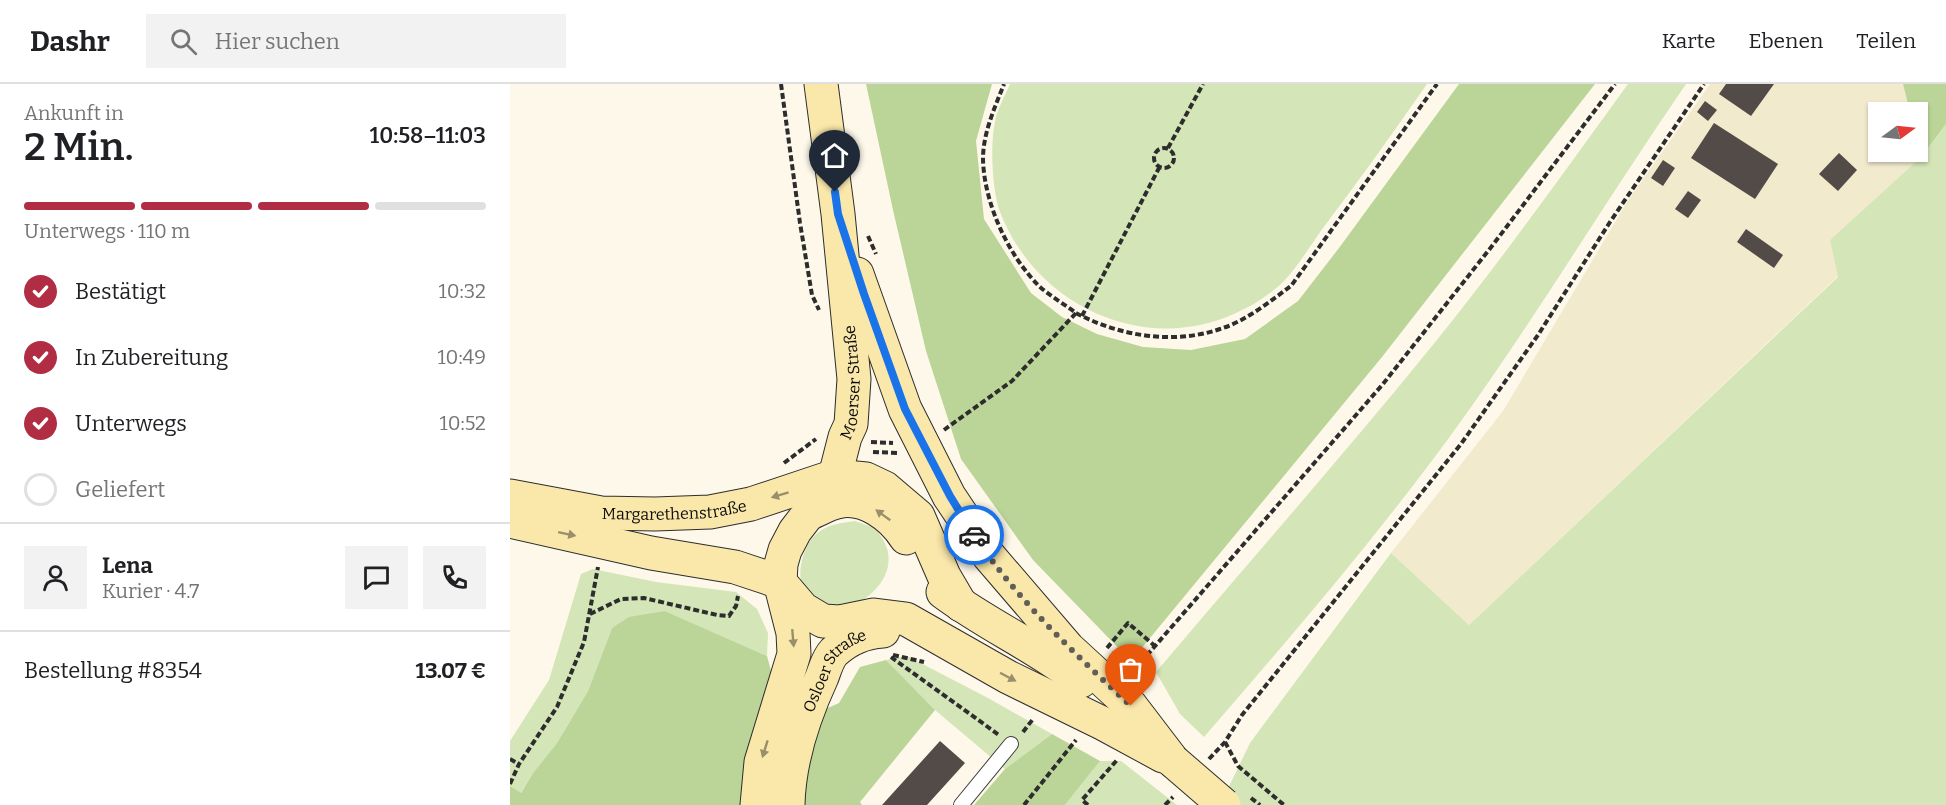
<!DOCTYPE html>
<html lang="de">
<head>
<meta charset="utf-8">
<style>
	body { margin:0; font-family:Bitter,serif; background:#f2f2f2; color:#202124; height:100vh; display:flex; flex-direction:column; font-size:22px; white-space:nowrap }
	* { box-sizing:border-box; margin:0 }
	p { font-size:20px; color:#757577 }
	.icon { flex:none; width:33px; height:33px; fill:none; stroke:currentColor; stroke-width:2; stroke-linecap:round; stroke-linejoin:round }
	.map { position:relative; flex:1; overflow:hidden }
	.drawer { display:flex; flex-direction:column; background:#fff; width:510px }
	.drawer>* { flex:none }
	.needle { width:39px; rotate:75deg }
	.tools { position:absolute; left:1358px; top:18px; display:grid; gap:12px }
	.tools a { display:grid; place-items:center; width:60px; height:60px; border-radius:0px; background:#fff; box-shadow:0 2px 4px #0004; font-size:30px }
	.pin { position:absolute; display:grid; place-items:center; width:51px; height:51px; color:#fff; margin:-62px -26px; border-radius:50% 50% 50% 0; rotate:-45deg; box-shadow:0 0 6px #0007 }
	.pin .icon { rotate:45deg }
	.courier { position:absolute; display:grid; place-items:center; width:60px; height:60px; margin:-30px; border:4px solid #1a73e8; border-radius:50%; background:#fff; color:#222; box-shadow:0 2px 8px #0007 }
	.overview em { font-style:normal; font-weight:600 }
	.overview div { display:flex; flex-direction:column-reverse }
	.overview { display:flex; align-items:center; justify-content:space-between; height:102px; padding:0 24px }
	h1 { font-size:39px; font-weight:600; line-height:45px }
	.bar { display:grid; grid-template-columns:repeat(4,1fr); gap:9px 6px; align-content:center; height:72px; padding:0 24px }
	.bar i { height:8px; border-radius:4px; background:#e0e0e0 }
	.bar .active { background:#b12d43 }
	.bar p { grid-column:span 4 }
	.line { display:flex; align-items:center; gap:15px; padding:0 24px; border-top:2px solid #e0e0e0 }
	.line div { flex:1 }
	.round { display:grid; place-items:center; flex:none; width:63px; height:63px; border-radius:0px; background:#f2f2f2 }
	ol { padding:0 24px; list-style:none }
	li { display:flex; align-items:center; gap:18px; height:66px }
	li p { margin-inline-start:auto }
	li .icon { padding:6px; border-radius:50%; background:#b12d43; color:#fff; stroke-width:4 }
	li:last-child { color:#757577 }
	li i { width:33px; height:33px; border:3px solid #e0e0e0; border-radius:50% }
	header { display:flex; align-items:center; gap:36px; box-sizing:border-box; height:84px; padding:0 30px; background:#fff; border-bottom:2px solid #e0e0e0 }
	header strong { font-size:28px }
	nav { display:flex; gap:33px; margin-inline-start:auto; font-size:21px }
	.search { width:420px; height:54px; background:#f2f2f2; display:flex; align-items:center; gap:15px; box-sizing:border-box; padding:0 21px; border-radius:0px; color:#757577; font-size:22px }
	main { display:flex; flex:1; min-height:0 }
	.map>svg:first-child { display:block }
</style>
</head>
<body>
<header>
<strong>Dashr</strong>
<div class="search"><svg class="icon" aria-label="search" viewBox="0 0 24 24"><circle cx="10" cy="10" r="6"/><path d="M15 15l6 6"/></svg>Hier suchen</div>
<nav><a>Karte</a><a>Ebenen</a><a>Teilen</a></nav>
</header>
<main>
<section class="drawer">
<div class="overview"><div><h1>2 Min.</h1><p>Ankunft in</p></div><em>10:58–11:03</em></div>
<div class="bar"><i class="active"></i><i class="active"></i><i class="active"></i><i></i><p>Unterwegs · 110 m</p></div>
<ol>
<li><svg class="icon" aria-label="check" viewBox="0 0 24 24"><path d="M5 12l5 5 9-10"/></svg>Bestätigt<p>10:32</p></li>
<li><svg class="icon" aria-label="check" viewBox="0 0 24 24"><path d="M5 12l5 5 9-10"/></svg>In Zubereitung<p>10:49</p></li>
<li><svg class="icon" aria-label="check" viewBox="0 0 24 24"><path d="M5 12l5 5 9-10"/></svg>Unterwegs<p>10:52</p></li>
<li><i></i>Geliefert</li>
</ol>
<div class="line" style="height:108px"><a class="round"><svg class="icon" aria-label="person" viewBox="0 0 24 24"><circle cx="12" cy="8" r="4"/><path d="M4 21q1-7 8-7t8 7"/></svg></a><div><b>Lena</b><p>Kurier · 4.7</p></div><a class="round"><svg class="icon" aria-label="chat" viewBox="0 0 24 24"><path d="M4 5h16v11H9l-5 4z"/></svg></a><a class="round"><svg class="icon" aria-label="phone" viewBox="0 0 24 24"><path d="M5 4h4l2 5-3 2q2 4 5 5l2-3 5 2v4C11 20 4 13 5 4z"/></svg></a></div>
<div class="line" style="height:78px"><div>Bestellung #8354</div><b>13.07 €</b></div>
</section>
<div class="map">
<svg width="1436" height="721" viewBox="0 0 1436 721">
	<rect width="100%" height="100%" fill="#fef8ea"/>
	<!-- farmland -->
	<path fill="#f1eacd" d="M1200,0H1393L1400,28H1368V68H1407V55L1411,73L1320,156L1328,192L959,541L881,469L993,327L1117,118Z"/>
	<!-- green -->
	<g fill="#d4e5b7">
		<path d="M500,0H917C884,47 851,94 816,140C803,157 788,183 773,198C764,207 744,221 732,226C639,274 527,224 490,128C482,106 480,61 485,38C487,25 495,12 500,0Z"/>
		<path d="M1118,0H1176C1096,116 1024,237 941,351C864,456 779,555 694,653L670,630L646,588C738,479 832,373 922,262C991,177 1054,88 1118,0Z"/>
		<path d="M1436,40V721H710L740,659L881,469L959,541L1328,193L1320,156L1411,73Z"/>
		<path d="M345,437C350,439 358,441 363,444C370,449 376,459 378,468C383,498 356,516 333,528C325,524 305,518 298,512C283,497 292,459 309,448C319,440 332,439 345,437Z"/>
		<path d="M83,485L146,498L226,508L247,525L258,549L257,572L155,527L102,544L78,607L47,659L23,689L10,710L0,702V657L39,596L71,490Z"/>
		<path d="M397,572L478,614L542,650L495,685L425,626L376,576Z"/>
		<path d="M590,677H611L667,721H555Z"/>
	</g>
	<!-- forest -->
	<g fill="#bad597">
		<path d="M356,0H482L466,57L474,135L521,209L552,233L587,250L633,263L681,266L735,255L788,217L829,164L949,0H1085L872,273L621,577L523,476L451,375L416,267L383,126Z"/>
		<path d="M1393,0H1436V40L1411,73L1407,55V28H1400Z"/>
		<path d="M155,527L257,572L264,598L240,721H0V702L11,709L23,689L47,659L78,607L102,544L119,533Z"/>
		<path d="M376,576L425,626L350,718L352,721H286L302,631L329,619L350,583Z"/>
		<path d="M542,650L590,677L555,721H464L495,685Z"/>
	</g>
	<!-- building -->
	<g fill="#534b48">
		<path d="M1216,0H1264L1241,32L1209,10Z"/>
		<path d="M1195,17L1207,26L1198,37L1187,28Z"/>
		<path d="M1204,39L1268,80L1245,115L1181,74Z"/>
		<path d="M1329,69L1347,86L1328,107L1309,90Z"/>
		<path d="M1153,76L1165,84L1153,102L1141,94Z"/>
		<path d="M1178,107L1191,116L1178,134L1165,125Z"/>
		<path d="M1236,145L1273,171L1264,184L1227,158Z"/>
		<path d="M430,657L455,679L417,721H372Z"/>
	</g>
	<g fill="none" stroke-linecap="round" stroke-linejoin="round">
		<!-- lane casing -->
		<g stroke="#3e3e3e" stroke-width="16">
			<path id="lane" d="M451,721L501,660"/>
		</g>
		<!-- secondary casing -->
		<g stroke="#2d2d2d" stroke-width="35">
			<g id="secondary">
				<path d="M347,190L395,325L439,412L479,472L558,564L621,622L663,677"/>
				<path id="s1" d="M0,412L91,429L145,430L200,428L241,420L325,392L356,395L375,404L408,432L434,492L451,521"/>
				<path d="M300,429C308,426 318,420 327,418C354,411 382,432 396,454"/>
				<path d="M0,437L141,469L225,483L270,498"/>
				<path d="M270,498L293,525L313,537L330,538L364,531L396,535L498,593L594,640L653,672"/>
				<path d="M433,508C477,541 528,563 571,597"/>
				<path id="s2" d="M247,721L251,678L284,570L283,549L270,498L271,480L275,466L285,447L312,412L325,392L335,353L341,340L344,295L328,130L311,0"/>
				<path id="s3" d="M278,721C279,676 293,634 312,593C315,585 318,574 324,568C338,555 354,548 373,547"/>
			</g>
		</g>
		<!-- path -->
		<g stroke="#2d2d2d" stroke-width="4" stroke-dasharray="6 3" stroke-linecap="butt">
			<path d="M271,0L290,139L302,211L309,226"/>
			<circle cx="654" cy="74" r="10"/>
			<path d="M658,64L693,0"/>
			<path d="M358,152L366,170"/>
			<path d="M566,229C609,252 663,261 710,245C736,237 759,218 781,202L927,0"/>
			<path d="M572,232L649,84"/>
			<path d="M434,346L502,297L566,229C554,220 540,212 529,202C498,171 474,119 473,75C473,49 485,23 494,0"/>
			<path d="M361,358L383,359"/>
			<path d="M363,368L389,369"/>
			<path d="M274,379L306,355"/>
			<path d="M80,530L111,515L134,514L207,531L219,532L226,522L228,512"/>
			<path d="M597,564L618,539L645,562"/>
			<path d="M383,571L414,578"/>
			<path d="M381,573L489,651"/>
			<path d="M625,585L873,300L982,162L1105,0"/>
			<path d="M513,648L523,635"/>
			<path d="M715,658L728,682L774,721"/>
			<path d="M0,675L9,680"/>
			<path d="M699,675L715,658L732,631L951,360L1028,251L1100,138L1194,0"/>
			<path d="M0,700L9,680L47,623L74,558L88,483"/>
			<path d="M514,721L566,656"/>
			<path d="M578,721L572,716L607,676"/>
			<path d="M655,721L663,713"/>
		</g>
		<!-- lane -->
		<use href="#lane" stroke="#fff" stroke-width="14"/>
		<!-- secondary -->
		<use href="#secondary" stroke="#fae7aa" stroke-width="33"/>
		<!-- secondary-bridge casing -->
		<g stroke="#2d2d2d" stroke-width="35" stroke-linecap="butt">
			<path id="secondary-bridge" d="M663,677L714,721"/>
		</g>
		<!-- path-bridge -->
		<path stroke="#2d2d2d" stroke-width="4" stroke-dasharray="6 3" stroke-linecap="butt" d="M741,714L750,721"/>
		<!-- secondary-bridge -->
		<use href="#secondary-bridge" stroke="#fae7aa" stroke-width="33"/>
	</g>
	<!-- one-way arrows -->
	<defs><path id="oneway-solid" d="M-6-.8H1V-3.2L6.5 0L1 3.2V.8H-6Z" transform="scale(1.5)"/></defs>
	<g fill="#9a8f6a">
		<use href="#oneway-solid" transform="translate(270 411) rotate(163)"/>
		<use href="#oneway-solid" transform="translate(373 431) rotate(-144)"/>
		<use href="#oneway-solid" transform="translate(57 450) rotate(12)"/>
		<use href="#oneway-solid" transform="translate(283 554) rotate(85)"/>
		<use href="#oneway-solid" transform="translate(498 593) rotate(28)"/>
		<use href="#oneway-solid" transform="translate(255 665) rotate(107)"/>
	</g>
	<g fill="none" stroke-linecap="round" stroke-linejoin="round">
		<!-- done -->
		<path stroke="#605e59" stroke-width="6" stroke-dasharray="0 10.8" d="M464,451C507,516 565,570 621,622"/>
		<!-- route -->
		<path stroke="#1a73e8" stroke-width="8" d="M325,108L328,130L354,210L395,325L440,412L464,451"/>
	</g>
	<g text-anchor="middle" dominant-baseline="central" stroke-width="6" stroke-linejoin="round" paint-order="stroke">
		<!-- street labels -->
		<g font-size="16" fill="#0b0b0b" stroke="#fff">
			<text stroke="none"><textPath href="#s2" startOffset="448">Moerser Straße</textPath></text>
			<text stroke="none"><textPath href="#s1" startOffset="166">Margarethenstraße</textPath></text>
			<text stroke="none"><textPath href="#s3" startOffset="147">Osloer Straße</textPath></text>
		</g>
	</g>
</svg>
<div class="tools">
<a><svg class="needle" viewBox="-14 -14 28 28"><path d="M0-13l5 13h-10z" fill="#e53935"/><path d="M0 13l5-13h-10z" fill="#757577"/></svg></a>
</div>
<div class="pin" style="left:621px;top:622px;background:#ea580c"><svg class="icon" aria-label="bag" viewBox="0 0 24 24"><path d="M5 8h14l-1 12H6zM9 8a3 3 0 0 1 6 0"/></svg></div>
<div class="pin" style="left:325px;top:108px;background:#1f2937"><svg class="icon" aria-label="home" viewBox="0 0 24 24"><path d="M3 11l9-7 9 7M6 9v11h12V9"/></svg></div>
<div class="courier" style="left:464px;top:451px"><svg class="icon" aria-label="car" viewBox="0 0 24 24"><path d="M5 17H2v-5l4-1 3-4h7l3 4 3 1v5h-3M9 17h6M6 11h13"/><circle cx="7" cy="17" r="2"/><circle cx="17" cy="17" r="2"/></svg></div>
</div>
</main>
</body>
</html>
